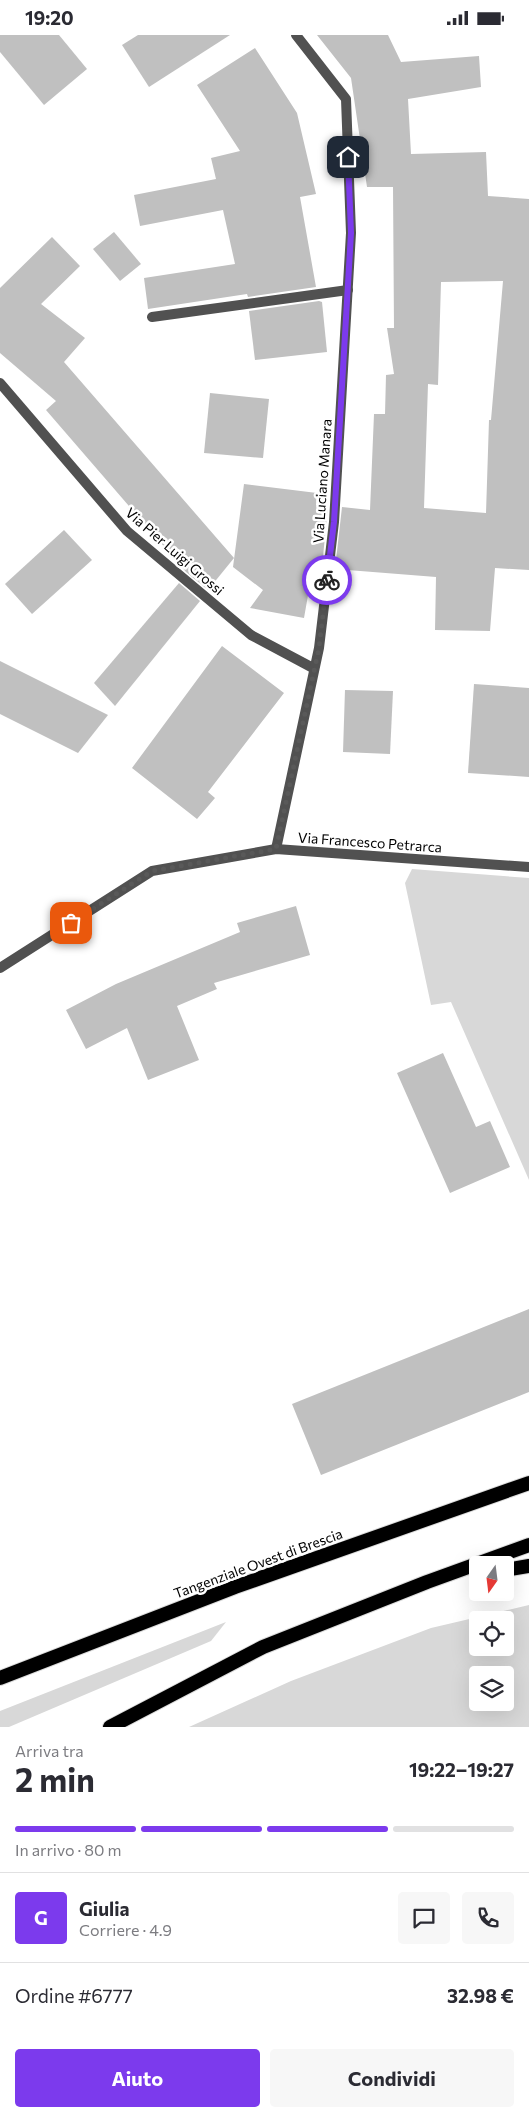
<!DOCTYPE html>
<html lang="it">
<head>
<meta charset="utf-8">
<style>
	body { margin:0; font-family:Commissioner,sans-serif; background:#f7f7f7; color:#2b2b33; height:100vh; display:flex; flex-direction:column; font-size:19px; white-space:nowrap }
	* { box-sizing:border-box; margin:0 }
	p { font-size:16px; color:#7c7c81 }
	.icon { flex:none; width:28px; height:28px; fill:none; stroke:currentColor; stroke-width:2; stroke-linecap:round; stroke-linejoin:round }
	.map { position:relative; height:1692px; overflow:hidden }
	.drawer { display:flex; flex-direction:column; background:#fff; flex:1 }
	.drawer>* { flex:none }
	.needle { width:32px; rotate:194deg }
	.fabs { position:absolute; left:469px; top:1521px; display:grid; gap:10px }
	.fabs a { display:grid; place-items:center; width:45px; height:45px; border-radius:5px; background:#fff; box-shadow:0 5px 20px #0002; font-size:25px }
	.pin { position:absolute; display:grid; place-items:center; width:42px; height:42px; color:#fff; margin:-21px; border-radius:10px; box-shadow:0 2px 8px #0006 }
	.courier { position:absolute; display:grid; place-items:center; width:50px; height:50px; margin:-25px; border:4px solid #7c3aed; border-radius:50%; background:#fff; color:#222; box-shadow:0 1px 6px #0007 }
	.overview em { font-style:normal; font-weight:700 }
	.overview div { display:flex; flex-direction:column-reverse }
	.overview { display:flex; align-items:center; justify-content:space-between; height:85px; padding:0 15px }
	h1 { font-size:32px; font-weight:700; line-height:38px }
	.bar { display:grid; grid-template-columns:repeat(4,1fr); gap:8px 5px; align-content:center; height:60px; padding:0 15px }
	.bar i { height:6px; border-radius:4px; background:#e1e1e2 }
	.bar .selected { background:#7c3aed }
	.bar p { grid-column:span 4 }
	.line { display:flex; align-items:center; gap:12px; padding:0 15px; border-top:1px solid #e1e1e2 }
	.line div { flex:1 }
	.round { display:grid; place-items:center; flex:none; width:52px; height:52px; border-radius:5px; background:#f7f7f7 }
	.primary-button { display:flex; gap:10px; margin-top:auto; padding:10px 15px }
	.primary-button a { flex:1; height:58px; border-radius:5px; background:#7c3aed; color:#fff; font-size:20px; font-weight:700; line-height:58px; text-align:center }
	.primary-button a+a { background:#f7f7f7; color:#2b2b33 }
	.status { display:flex; justify-content:space-between; align-items:center; height:35px; padding:0 25px; background:#fff; direction:ltr }
	.status svg { height:14px; fill:currentColor }
	.map>svg:first-child { display:block }
</style>
</head>
<body>
<div class="status"><b>19:20</b><svg viewBox="0 0 49 12"><path d="M0 12V9h3v3zM5 12V6h3v6zM10 12V3h3v9zM15 12V0h3v12zM26 1h20v11H26zM47 4h2v5h-2z"/></svg></div>
<div class="map">
<svg width="529" height="1692" viewBox="0 0 529 1692">
	<rect width="100%" height="100%" fill="#fff"/>
	<!-- green -->
	<g fill="#d8d8d8" fill-rule="evenodd">
		<path d="M412,834L529,843V1145L451,967L431,970L405,848Z"/>
		<path d="M529,1570V1692H189L291,1646L431,1593ZM478,1585H505V1612H478ZM478,1640H505V1668H478Z"/>
		<path d="M226,1587L211,1606L9,1692H0V1676Z"/>
	</g>
	<!-- building -->
	<g fill="#c0c0c0" fill-rule="evenodd">
		<path d="M0,0H59L87,34L44,70L0,17Z"/>
		<path d="M138,0H230L149,52L122,10Z"/>
		<path d="M317,0H388L401,27L479,21L481,52L408,64L411,119L486,117L488,161L529,164V535L495,533L490,596L435,595L436,542L335,534L342,472L370,475L374,379H385L386,340L394,339L387,293H394L393,152H367L351,43ZM503,246L491,385H489L486,478L424,473L428,349L438,350L441,247Z"/>
		<path d="M255,13L297,78L316,159L300,162L316,252L248,262L247,259L148,274L144,243L235,229L223,175L140,191L134,160L216,144L211,123L240,116L197,50Z"/>
		<path d="M114,197L141,229L120,246L93,214Z"/>
		<path d="M52,202L80,231L41,269L85,303L64,327L234,523L208,555L186,537L46,375L56,366L0,318V253Z"/>
		<path d="M319,266L322,267L327,317L255,325L249,276Z"/>
		<path d="M210,358L269,364L263,423L204,418Z"/>
		<path d="M244,449L317,458L316,470L328,471L322,532H313L304,583L250,573L263,555L233,532Z"/>
		<path d="M64,495L92,525L32,579L5,549Z"/>
		<path d="M179,548L200,566L115,671L94,648Z"/>
		<path d="M222,611L284,658L208,757L215,763L197,784L132,733Z"/>
		<path d="M0,626L108,680L78,718L0,679Z"/>
		<path d="M474,649L529,653V742L468,738Z"/>
		<path d="M345,655L393,656L390,719L343,717Z"/>
		<path d="M296,871L310,920L214,948L217,954L177,971L199,1025L148,1045L127,993L86,1014L66,975L116,949L240,897L237,888Z"/>
		<path d="M443,1018L476,1092L490,1086L510,1132L450,1158L397,1038Z"/>
		<path d="M529,1274V1357L321,1440L292,1369Z"/>
	</g>
	<g fill="none" stroke-linecap="round" stroke-linejoin="round">
		<!-- trunk casing -->
		<g stroke="#dbdbdb" stroke-width="16">
			<g id="trunk">
				<path d="M505,1535L529,1531"/>
				<path d="M0,1643L235,1552L529,1448"/>
				<path d="M110,1692L263,1612L427,1547L529,1510"/>
			</g>
		</g>
		<!-- minor -->
		<g stroke="#515151" stroke-width="10">
			<path d="M152,282L348,255"/>
			<path d="M0,348L127,496L251,600L313,633"/>
			<path d="M276,814L319,613L334,487L351,198L346,64L296,0"/>
			<path d="M0,933L152,836L276,814L529,832"/>
		</g>
		<!-- trunk -->
		<use href="#trunk" stroke="#000" stroke-width="14"/>
	</g>
	<g fill="none" stroke-linecap="round" stroke-linejoin="round">
		<!-- done -->
		<path stroke="#595959" stroke-width="5" stroke-dasharray="0 9" d="M71,888L152,836L276,814L319,613L327,545"/>
		<!-- route -->
		<path stroke="#7c3aed" stroke-width="6" d="M327,545L334,487L351,198L348,122"/>
	</g>
	<g text-anchor="middle" dominant-baseline="central" stroke-width="5" stroke-linejoin="round" paint-order="stroke">
		<!-- street labels -->
		<g font-size="14" fill="#000" stroke="#fff">
			<text transform="translate(322 446) rotate(-86)">Via Luciano Manara</text>
			<text transform="translate(175 516) rotate(41)">Via Pier Luigi Grossi</text>
			<text transform="translate(370 807) rotate(4)">Via Francesco Petrarca</text>
			<text transform="translate(258 1528) rotate(-20)">Tangenziale Ovest di Brescia</text>
		</g>
	</g>
</svg>
<div class="fabs">
<a><svg class="needle" viewBox="-14 -14 28 28"><path d="M0-13l5 13h-10z" fill="#e53935"/><path d="M0 13l5-13h-10z" fill="#7c7c81"/></svg></a>
<a><svg class="icon" aria-label="locate" viewBox="0 0 24 24"><circle cx="12" cy="12" r="6"/><path d="M12 2v4M12 18v4M2 12h4M18 12h4"/></svg></a>
<a><svg class="icon" aria-label="layers" viewBox="0 0 24 24"><path d="M12 4l9 5-9 5-9-5zM3 14l9 5 9-5"/></svg></a>
</div>
<div class="pin" style="left:71px;top:888px;background:#ea580c"><svg class="icon" aria-label="bag" viewBox="0 0 24 24"><path d="M5 8h14l-1 12H6zM9 8a3 3 0 0 1 6 0"/></svg></div>
<div class="pin" style="left:348px;top:122px;background:#1f2937"><svg class="icon" aria-label="home" viewBox="0 0 24 24"><path d="M3 11l9-7 9 7M6 9v11h12V9"/></svg></div>
<div class="courier" style="left:327px;top:545px"><svg class="icon" aria-label="bike" viewBox="0 0 24 24"><circle cx="6" cy="16" r="4"/><circle cx="18" cy="16" r="4"/><path d="M6 16l4-8h5l3 8M10 8l3 8H6M13 5h3"/></svg></div>
</div>
<section class="drawer">
<div class="overview"><div><h1>2 min</h1><p>Arriva tra</p></div><em>19:22–19:27</em></div>
<div class="bar"><i class="selected"></i><i class="selected"></i><i class="selected"></i><i></i><p>In arrivo · 80 m</p></div>
<div class="line" style="height:90px"><b class="round" style="background:#7c3aed;color:#fff">G</b><div><b>Giulia</b><p>Corriere · 4.9</p></div><a class="round"><svg class="icon" aria-label="chat" viewBox="0 0 24 24"><path d="M4 5h16v11H9l-5 4z"/></svg></a><a class="round"><svg class="icon" aria-label="phone" viewBox="0 0 24 24"><path d="M5 4h4l2 5-3 2q2 4 5 5l2-3 5 2v4C11 20 4 13 5 4z"/></svg></a></div>
<div class="line" style="height:65px"><div>Ordine #6777</div><b>32.98 €</b></div>
<div class="primary-button"><a>Aiuto</a><a>Condividi</a></div>
</section>
</body>
</html>
